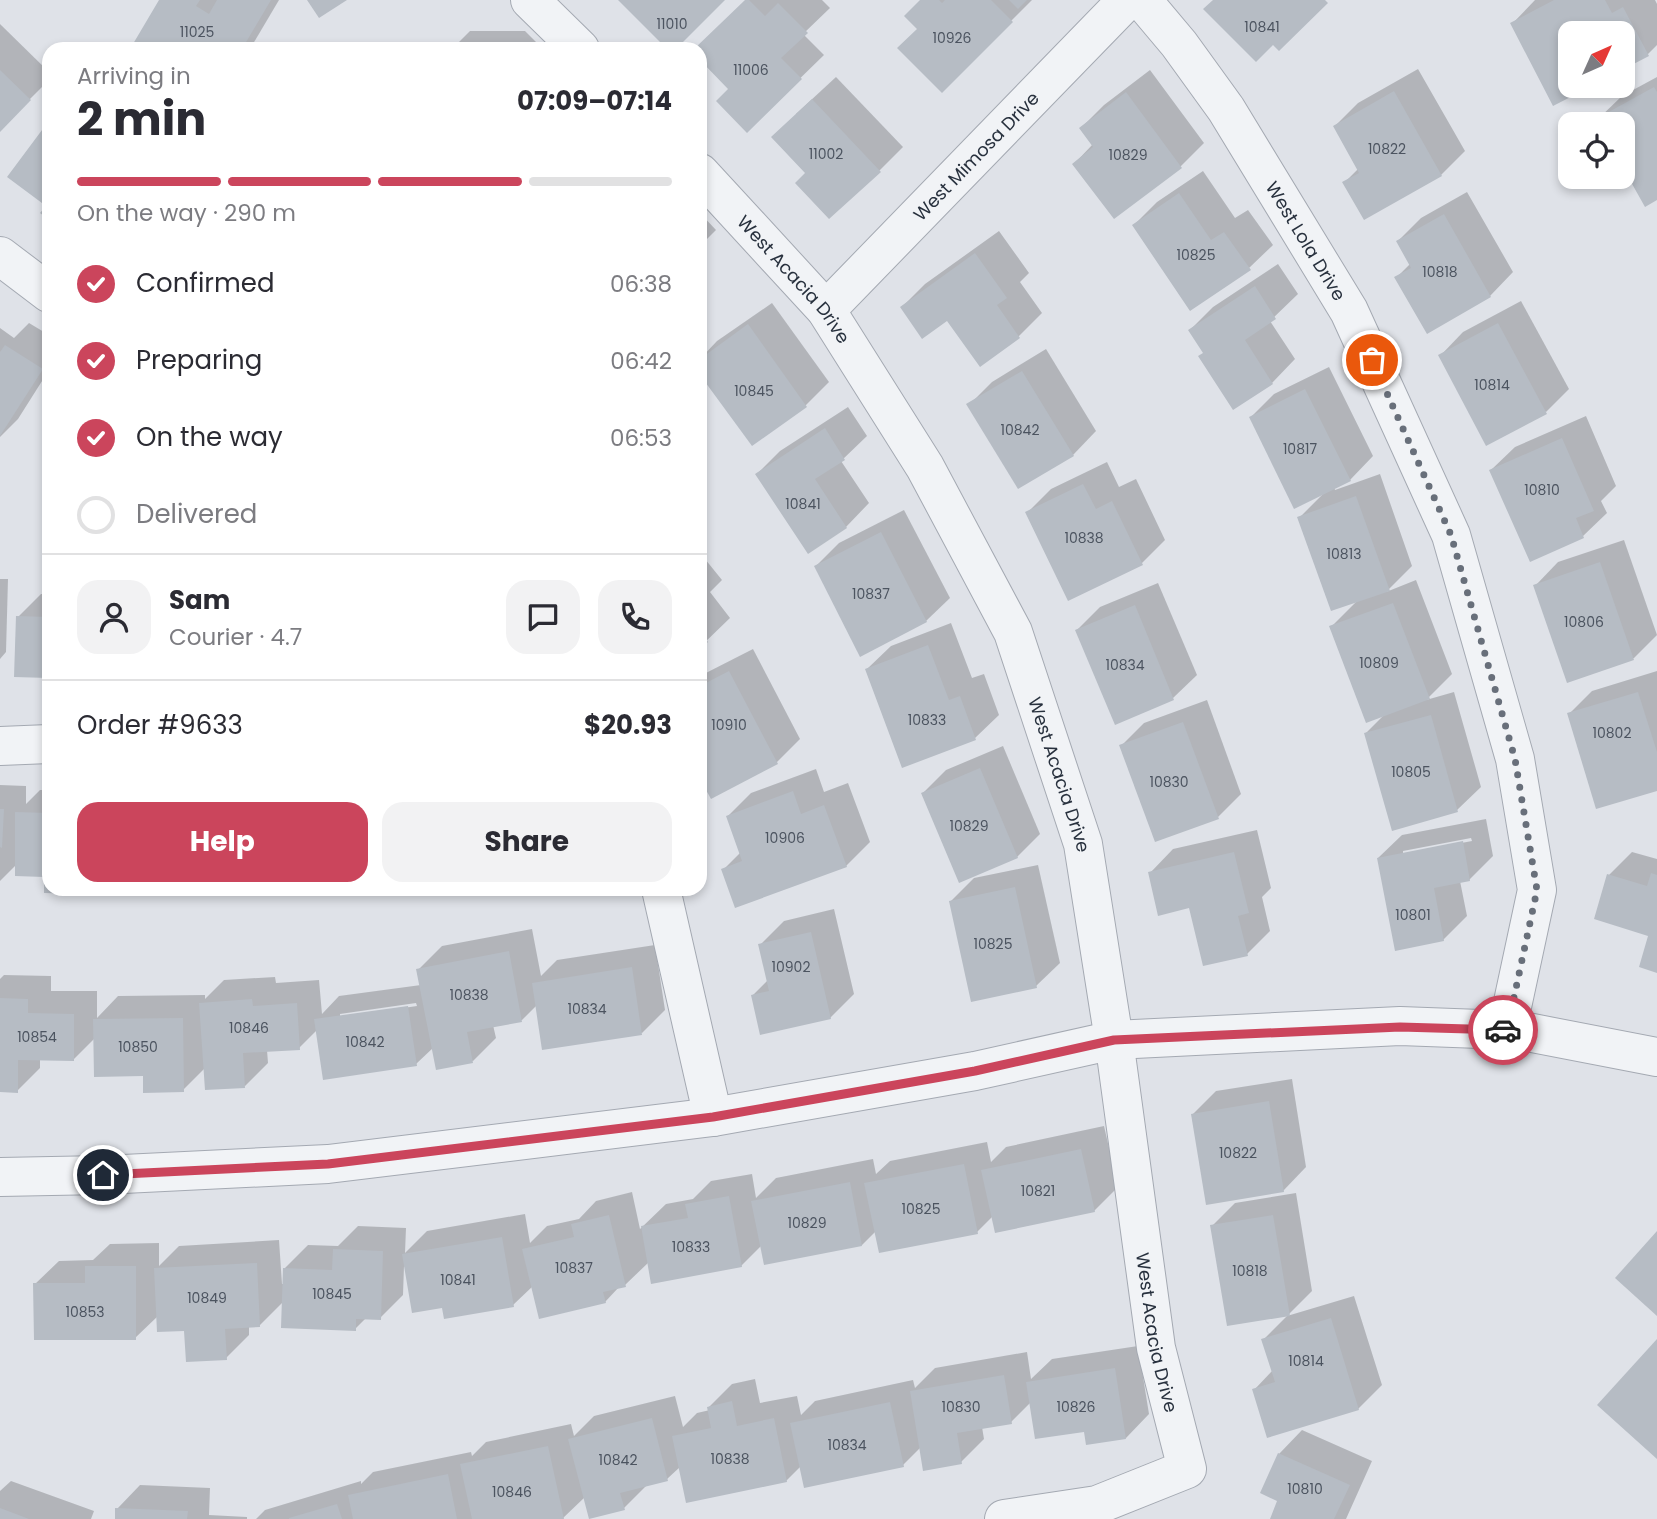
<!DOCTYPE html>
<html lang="en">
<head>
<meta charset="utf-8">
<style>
	body { margin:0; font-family:Poppins,sans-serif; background:#f2f2f3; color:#2b2b33; height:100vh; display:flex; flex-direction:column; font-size:26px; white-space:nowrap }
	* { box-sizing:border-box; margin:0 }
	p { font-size:23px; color:#7c7c81 }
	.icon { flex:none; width:38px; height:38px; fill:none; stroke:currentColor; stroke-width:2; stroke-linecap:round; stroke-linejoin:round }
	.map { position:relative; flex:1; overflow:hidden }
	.sheet { position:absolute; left:42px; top:42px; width:665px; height:854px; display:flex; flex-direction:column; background:#fff; border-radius:21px; box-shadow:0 4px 10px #0003 }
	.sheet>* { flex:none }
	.needle { width:46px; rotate:45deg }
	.controls { position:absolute; left:1558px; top:21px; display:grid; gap:14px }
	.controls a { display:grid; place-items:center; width:77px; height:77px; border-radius:14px; background:#fff; box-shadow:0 4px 10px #0003; font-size:35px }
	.pin { position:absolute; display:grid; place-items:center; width:60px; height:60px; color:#fff; margin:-30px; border:4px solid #fff; border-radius:50%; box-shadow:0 2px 7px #0007 }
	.courier { position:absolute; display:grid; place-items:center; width:70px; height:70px; margin:-35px; border:5px solid #cb455c; border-radius:50%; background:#fff; color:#222; box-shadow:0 2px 9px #0007 }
	.summary em { font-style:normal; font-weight:700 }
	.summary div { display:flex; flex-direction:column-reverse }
	.summary { display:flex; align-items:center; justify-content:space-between; height:119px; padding:0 35px }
	h1 { font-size:46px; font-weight:700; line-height:52px }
	.bar { display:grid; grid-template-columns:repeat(4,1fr); gap:10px 7px; align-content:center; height:84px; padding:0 35px }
	.bar i { height:9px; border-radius:5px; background:#e1e1e2 }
	.bar .active { background:#cb455c }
	.bar p { grid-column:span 4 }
	.line { display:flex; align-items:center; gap:18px; padding:0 35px; border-top:2px solid #e1e1e2 }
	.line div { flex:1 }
	.round { display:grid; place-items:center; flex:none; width:74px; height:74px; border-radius:21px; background:#f2f2f3 }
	ol { padding:0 35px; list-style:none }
	li { display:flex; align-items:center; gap:21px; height:77px }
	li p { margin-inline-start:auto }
	li .icon { padding:7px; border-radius:50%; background:#cb455c; color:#fff; stroke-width:4 }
	li:last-child { color:#7c7c81 }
	li i { width:38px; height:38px; border:4px solid #e1e1e2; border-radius:50% }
	.cta { display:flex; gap:14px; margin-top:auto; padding:14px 35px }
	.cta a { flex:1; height:80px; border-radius:21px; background:#cb455c; color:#fff; font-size:28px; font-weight:700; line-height:80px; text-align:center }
	.cta a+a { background:#f2f2f3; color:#2b2b33 }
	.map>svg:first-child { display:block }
</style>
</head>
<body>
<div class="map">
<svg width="1657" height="1519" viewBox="0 0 1657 1519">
	<rect width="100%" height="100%" fill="#dfe2e8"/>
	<!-- shadow -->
	<g fill="#0003" fill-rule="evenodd">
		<path d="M161,0H279L250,49H133Z"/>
		<path d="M747,0H822L830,8L803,34L824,55L747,130L730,89L700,58V49H697Z"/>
		<path d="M923,0H1032L942,90L919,29Z"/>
		<path d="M1535,0H1655L1657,4V45L1648,54L1622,68V33H1570V86H1588L1554,104L1512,24Z"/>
		<path d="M0,24L49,72V80L0,129Z"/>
		<path d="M470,31H525L543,49H452Z"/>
		<path d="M1418,69L1465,151L1441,175L1365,218L1345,182L1359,168L1335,126L1358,103Z"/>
		<path d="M1150,70L1204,143L1181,166L1115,216L1074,164L1093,144L1081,128L1104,105Z"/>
		<path d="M836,77L903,147L879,171L808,173L796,114Z"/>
		<path d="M1657,77V198L1622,124H1601L1598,119L1622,96Z"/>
		<path d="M49,125V218L48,205L9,176Z"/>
		<path d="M1203,171L1235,218L1248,210L1273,245L1249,268L1134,225L1157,202Z"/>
		<path d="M1467,192L1513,272L1490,296L1397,277L1411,263L1398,241L1421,218Z"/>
		<path d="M700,213L716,230L700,246Z"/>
		<path d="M999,231L1029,273L1020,282L1042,313L1019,336L980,364L947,319L902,307L925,284Z"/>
		<path d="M1278,264L1298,294L1270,321L1295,359L1272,383L1204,352L1190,330L1213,307Z"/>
		<path d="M1521,301L1569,389L1546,412L1440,356L1463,332Z"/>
		<path d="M772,303L829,382L806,405L752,444L700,372V359L717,341Z"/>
		<path d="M29,323L49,335V370L18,419L0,437V328L14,338Z"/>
		<path d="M1046,349L1096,431L1073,455L969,405L992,382Z"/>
		<path d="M1329,367L1373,456L1350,480L1334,487L1335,490L1380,474L1412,566L1386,592L1416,580L1452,674L1426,700L1454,692L1481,787L1457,810L1366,733L1386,713L1331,627L1358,600L1299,518L1323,494L1251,417L1274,394Z"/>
		<path d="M848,407L867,436L841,461L869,503L846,527L808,551L757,474L780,451Z"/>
		<path d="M1586,416L1616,486L1601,501L1607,513L1583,536L1491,470L1515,447Z"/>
		<path d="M1107,462L1119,487L1136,479L1165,540L1142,563L1069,598L1028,512L1051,489Z"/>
		<path d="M904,510L950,598L926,621L816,566L839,543Z"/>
		<path d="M1624,540L1657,635L1634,658L1568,681L1535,586L1558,562Z"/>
		<path d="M705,559L722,580L710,592L730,618L700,647V563Z"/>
		<path d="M0,579H8L6,652L0,659Z"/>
		<path d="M1158,583L1197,675L1173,698L1115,723L1077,630L1100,607Z"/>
		<path d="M41,594H49V676L18,617Z"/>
		<path d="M951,623L972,678L984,674L999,715L975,738L867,669L891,646Z"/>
		<path d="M753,649L800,739L777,762L700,775V676Z"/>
		<path d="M1657,671V789L1569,714L1592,691Z"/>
		<path d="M1207,700L1241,794L1218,817L1121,746L1144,723Z"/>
		<path d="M1003,746L1040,834L1017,857L923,793L946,770Z"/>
		<path d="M816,769L824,792L848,783L870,842L846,866L723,870L741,852L728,816L751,793Z"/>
		<path d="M0,785L26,786V804L40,790H49V889H84L81,892L45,891V875L17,864L0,881Z"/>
		<path d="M1486,819L1493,856L1469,880L1460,881L1467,916L1443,940L1378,858L1402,835ZM1471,838L1472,841L1403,854V851Z"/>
		<path d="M1257,830L1271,888L1262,897L1270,931L1247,954L1150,873L1173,849Z"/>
		<path d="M1632,852L1657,859V971L1650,935L1609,875Z"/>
		<path d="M1038,865L1060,963L1036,986L951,901L974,878Z"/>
		<path d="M834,909L854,994L830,1018L753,995L768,980L760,945L784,921Z"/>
		<path d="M532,929L541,976L557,960L655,945L665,1010L642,1033L537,1005L522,1020L493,1025L496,1038L473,1061L434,1047L416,1064L317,1030L299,1048L267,1050L268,1063L245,1086L205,1068L183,1090L144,1074L95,1038L73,1060L40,1059V1068L17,1091H0V979L4,975L51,976V991H97V1018L118,996L205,995V999L224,980L275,977L276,983L319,980L322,1014L339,996L421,985L418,970L442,946ZM416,1003L417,1006L340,1017V1014Z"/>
		<path d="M1292,1079L1306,1167L1283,1191L1193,1114L1216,1091Z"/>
		<path d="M1104,1126L1118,1187L1094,1211L993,1216L977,1232L876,1231L862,1245H762L741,1266L649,1262L625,1285L620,1286L605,1302L533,1286L513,1305L443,1306L404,1266L403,1295L380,1318L367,1317L355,1329L284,1301L259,1326H249V1335L226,1358L185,1329L158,1316L135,1338L35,1284L59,1261L93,1260L110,1244L159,1243V1266L179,1246L279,1240L282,1284H284L285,1268L308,1245L338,1246L358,1226L406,1228L405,1253L427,1231L525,1214L530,1243L547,1226L579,1219L596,1201L632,1192L640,1229L666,1204L693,1199L711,1181L752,1174L756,1198L776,1178L873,1159L876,1174L890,1161L987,1142L991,1162L1006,1147Z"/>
		<path d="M1296,1193L1312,1291L1287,1316L1354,1296L1382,1385L1358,1409L1254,1390L1273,1370L1263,1340L1289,1314L1212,1226L1235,1203Z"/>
		<path d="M1138,1346L1149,1414L1126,1438L1086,1430L1031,1402L1011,1422L982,1427L984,1439L961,1462L921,1447L903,1465L801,1466L786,1481L680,1467L667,1479L648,1484L624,1508L585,1497L562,1519H256L265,1510L361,1481V1484L373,1472L471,1452L472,1456L486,1442L571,1424L574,1436L594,1416L675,1396L683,1427L697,1413L710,1410L709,1407L732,1384L755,1379L760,1403L797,1396L801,1415L815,1401L913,1380L915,1388L935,1368L1027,1352L1031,1379L1052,1359Z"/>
		<path d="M1302,1430L1372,1461L1346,1519H1272L1280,1501L1279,1454Z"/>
		<path d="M11,1481L94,1511L91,1519H0V1491Z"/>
		<path d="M140,1485L210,1488L209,1515L247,1517V1519H116L117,1509Z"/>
	</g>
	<!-- building -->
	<g fill="#b6bcc4">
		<path d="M159,0H200L196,6L209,14L217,0H271L242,49H130Z"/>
		<path d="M307,0H347L319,18Z"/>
		<path d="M618,0H725L676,49H667Z"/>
		<path d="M745,0H749L765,16L778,3L808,33L781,58L802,79L747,133L716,101L728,89L700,60V49H694Z"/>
		<path d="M920,0H939L942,3L945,0H991L1013,22L942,93L897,48L917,29L904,16Z"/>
		<path d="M1009,0H1027L1018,9Z"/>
		<path d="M1213,0H1325L1328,3L1279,51L1273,45L1256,62L1203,9Z"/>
		<path d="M1554,0H1605L1612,13L1623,7L1649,56L1622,70V33H1570V86H1592L1553,106L1510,23Z"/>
		<path d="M0,70L31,100L0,132Z"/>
		<path d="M1654,87L1657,92V200L1645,207L1622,166V124H1599L1596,119Z"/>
		<path d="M1394,91L1442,176L1364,220L1342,182L1359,173L1333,126Z"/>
		<path d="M1126,92L1182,168L1114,219L1072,164L1093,147L1079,128Z"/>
		<path d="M812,99L881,172L829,219L795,183L805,173L771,137Z"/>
		<path d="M42,130L49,135V220L40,213L46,206L7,177Z"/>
		<path d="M1179,193L1211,240L1224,232L1251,270L1190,311L1132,225Z"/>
		<path d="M1444,214L1491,297L1427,334L1394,277L1411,268L1396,241Z"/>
		<path d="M975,253L1007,298L997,305L1020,338L980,367L947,321L922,339L900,307Z"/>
		<path d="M1255,286L1276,319L1245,340L1273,384L1233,410L1198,356L1203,353L1188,330Z"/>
		<path d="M1498,323L1547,414L1486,446L1438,355Z"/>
		<path d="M748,324L807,407L752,446L700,375V359Z"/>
		<path d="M5,345L43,369L0,436V352Z"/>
		<path d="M1022,371L1074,456L1018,489L966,404Z"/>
		<path d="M1305,389L1351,481L1294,509L1249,417Z"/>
		<path d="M48,415H49V437L43,436Z"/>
		<path d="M825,428L845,460L815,479L847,528L808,554L755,474Z"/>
		<path d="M1562,438L1594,511L1576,518L1584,538L1530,562L1489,470Z"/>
		<path d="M1083,484L1096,509L1112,501L1143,565L1068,601L1025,512Z"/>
		<path d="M1356,496L1390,591L1331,611L1297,517Z"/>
		<path d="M881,532L927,622L860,657L814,566Z"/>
		<path d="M1600,562L1634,660L1567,683L1533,585Z"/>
		<path d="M1393,603L1430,699L1366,723L1329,626Z"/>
		<path d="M1135,605L1174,700L1115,725L1075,630Z"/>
		<path d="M16,616L49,617V678L14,677Z"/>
		<path d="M700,632L708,642L700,649Z"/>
		<path d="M928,645L949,700L960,696L976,740L902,768L865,669Z"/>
		<path d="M729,671L778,764L711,799L700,779V686Z"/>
		<path d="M1638,692L1657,752V791L1596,809L1567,713Z"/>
		<path d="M1431,715L1458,812L1392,831L1364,733Z"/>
		<path d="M1183,722L1219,819L1155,842L1119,745Z"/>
		<path d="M980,768L1018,858L959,883L921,793Z"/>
		<path d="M793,791L801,814L824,805L847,867L735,908L721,869L742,861L726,816Z"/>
		<path d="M0,809H4L2,848L0,847Z"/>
		<path d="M15,812L49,813V889H82V894L44,893V877L15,876Z"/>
		<path d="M1463,841L1470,881L1434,888L1444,941L1395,951L1377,858Z"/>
		<path d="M1234,852L1249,913L1238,916L1248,956L1203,966L1189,908L1158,916L1148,872Z"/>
		<path d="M1651,873L1657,875V973L1639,967L1648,936L1594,919L1607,874L1647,886Z"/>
		<path d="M1015,887L1037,988L971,1002L949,901Z"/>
		<path d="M811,932L831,1019L760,1035L751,995L769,991L758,944Z"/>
		<path d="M509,951L522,1022L467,1032L473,1063L436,1070L416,969Z"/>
		<path d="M632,967L642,1035L542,1050L532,983Z"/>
		<path d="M0,998L28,999V1013L74,1014V1061L18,1060V1093L0,1092Z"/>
		<path d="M252,999L253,1006L297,1003L300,1050L243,1053L245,1088L205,1090L199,1003Z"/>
		<path d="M408,1006L417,1066L323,1080L314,1019Z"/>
		<path d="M183,1018L184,1092L143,1093V1076L94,1077L93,1019Z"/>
		<path d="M1269,1101L1284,1192L1206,1205L1191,1114Z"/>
		<path d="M1081,1149L1095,1212L995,1233L981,1170Z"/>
		<path d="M964,1164L978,1234L879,1253L864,1183Z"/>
		<path d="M850,1182L862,1246L764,1265L751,1201Z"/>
		<path d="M729,1196L742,1267L651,1284L641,1226L688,1218L685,1204Z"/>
		<path d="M609,1215L626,1287L603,1292L606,1303L539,1319L522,1249L574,1237L571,1224Z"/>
		<path d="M1273,1215L1290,1316L1227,1326L1210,1225Z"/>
		<path d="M1657,1231V1316L1615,1278Z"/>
		<path d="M502,1237L514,1307L444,1319L442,1308L412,1313L402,1254Z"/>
		<path d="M333,1249L383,1251L381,1320L356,1319V1331L281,1328L283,1268L332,1270Z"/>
		<path d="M257,1263L260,1327L225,1329L227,1360L186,1362L184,1331L157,1332L154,1268Z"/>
		<path d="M85,1266H136V1340H34L33,1283H85Z"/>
		<path d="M1331,1318L1359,1410L1267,1438L1252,1389L1275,1382L1261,1339Z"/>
		<path d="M1657,1339V1459L1597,1405Z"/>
		<path d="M1115,1368L1126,1439L1086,1445L1084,1432L1035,1439L1026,1382Z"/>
		<path d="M1004,1375L1012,1424L957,1433L962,1464L923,1471L910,1391Z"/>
		<path d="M732,1401L737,1426L774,1418L787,1482L686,1503L672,1436L711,1428L707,1407Z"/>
		<path d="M890,1402L904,1467L804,1488L790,1423Z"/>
		<path d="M652,1418L668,1481L620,1493L625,1510L589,1519L568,1439Z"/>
		<path d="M548,1446L564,1519H472L460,1464Z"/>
		<path d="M1278,1453L1350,1485L1334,1519H1270L1277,1501L1260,1493Z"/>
		<path d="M448,1474L457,1519H353L348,1495Z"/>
		<path d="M337,1504L342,1519H289V1518Z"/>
		<path d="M0,1508L29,1519H0Z"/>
		<path d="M115,1508L188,1511L187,1519H115Z"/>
	</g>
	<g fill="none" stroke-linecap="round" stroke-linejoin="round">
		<!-- minor casing -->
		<g stroke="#a4a9b2" stroke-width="40">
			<g id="minor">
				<path d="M530,0L580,49"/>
				<path id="s1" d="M1142,0L1179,44L1226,109L1349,311L1451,535L1515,759L1537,890L1507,1030"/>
				<path id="s2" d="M700,173L826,310L925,467L1013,632L1083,844L1114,1040L1156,1348L1187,1469L1097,1505L1004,1519"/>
				<path d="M0,256L49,293"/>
				<path id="s3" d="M826,310L1127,0"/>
				<path d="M0,746L49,744"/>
				<path d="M661,889L713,1117"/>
				<path d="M0,1177L103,1175L328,1164L713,1117L975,1071L1114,1040L1400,1026L1507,1030L1527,1032L1657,1057"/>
			</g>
		</g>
		<!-- minor -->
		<use href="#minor" stroke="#f1f3f6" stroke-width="38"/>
	</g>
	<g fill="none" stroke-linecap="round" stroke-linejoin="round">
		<!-- done -->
		<path stroke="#686f7a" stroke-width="7" stroke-dasharray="0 12.6" d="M1372,360L1451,535L1515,759L1537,890L1507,1030H1503"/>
		<!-- route -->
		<path stroke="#cb455c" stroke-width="9" d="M103,1175L328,1164L713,1117L975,1071L1114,1040L1400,1027L1503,1030"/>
	</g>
	<g text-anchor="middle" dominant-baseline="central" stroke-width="5" stroke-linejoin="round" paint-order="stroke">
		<!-- number labels -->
		<g font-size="14" fill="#4c5460">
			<text x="672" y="24">11010</text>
			<text x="1262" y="27">10841</text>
			<text x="197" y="32">11025</text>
			<text x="952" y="38">10926</text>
			<text x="751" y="70">11006</text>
			<text x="1387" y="149">10822</text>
			<text x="826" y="154">11002</text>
			<text x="1128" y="155">10829</text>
			<text x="1196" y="255">10825</text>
			<text x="1440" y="272">10818</text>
			<text x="1492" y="385">10814</text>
			<text x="754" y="391">10845</text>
			<text x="1020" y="430">10842</text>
			<text x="1300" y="449">10817</text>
			<text x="1542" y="490">10810</text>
			<text x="803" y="504">10841</text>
			<text x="1084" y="538">10838</text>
			<text x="1344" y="554">10813</text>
			<text x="871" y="594">10837</text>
			<text x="1584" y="622">10806</text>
			<text x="1379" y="663">10809</text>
			<text x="1125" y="665">10834</text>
			<text x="927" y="720">10833</text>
			<text x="729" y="725">10910</text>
			<text x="1612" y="733">10802</text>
			<text x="1411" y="772">10805</text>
			<text x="1169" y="782">10830</text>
			<text x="969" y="826">10829</text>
			<text x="785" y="838">10906</text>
			<text x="1413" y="915">10801</text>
			<text x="993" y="944">10825</text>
			<text x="791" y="967">10902</text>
			<text x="469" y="995">10838</text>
			<text x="587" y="1009">10834</text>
			<text x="249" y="1028">10846</text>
			<text x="37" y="1037">10854</text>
			<text x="365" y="1042">10842</text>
			<text x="138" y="1047">10850</text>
			<text x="1238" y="1153">10822</text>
			<text x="1038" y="1191">10821</text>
			<text x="921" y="1209">10825</text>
			<text x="807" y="1223">10829</text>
			<text x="691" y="1247">10833</text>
			<text x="574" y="1268">10837</text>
			<text x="1250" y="1271">10818</text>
			<text x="458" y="1280">10841</text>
			<text x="332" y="1294">10845</text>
			<text x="207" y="1298">10849</text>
			<text x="85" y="1312">10853</text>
			<text x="1306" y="1361">10814</text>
			<text x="961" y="1407">10830</text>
			<text x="1076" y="1407">10826</text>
			<text x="847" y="1445">10834</text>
			<text x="730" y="1459">10838</text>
			<text x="618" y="1460">10842</text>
			<text x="1305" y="1489">10810</text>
			<text x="512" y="1492">10846</text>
		</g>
		<!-- street labels -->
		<g font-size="18" fill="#28313e" stroke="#eef1f5">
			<text stroke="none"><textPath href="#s3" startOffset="215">West Mimosa Drive</textPath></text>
			<text stroke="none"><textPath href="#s1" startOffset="292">West Lola Drive</textPath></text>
			<text stroke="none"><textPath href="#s2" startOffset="142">West Acacia Drive</textPath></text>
			<text stroke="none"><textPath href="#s2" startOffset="709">West Acacia Drive</textPath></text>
			<text stroke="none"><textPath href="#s2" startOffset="1276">West Acacia Drive</textPath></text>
		</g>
	</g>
</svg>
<div class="controls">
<a><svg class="needle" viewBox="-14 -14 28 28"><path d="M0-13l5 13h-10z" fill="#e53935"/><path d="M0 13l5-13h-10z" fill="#7c7c81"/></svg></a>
<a><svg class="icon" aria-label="locate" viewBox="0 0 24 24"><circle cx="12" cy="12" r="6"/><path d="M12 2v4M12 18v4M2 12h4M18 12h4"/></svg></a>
</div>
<div class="pin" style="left:1372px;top:360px;background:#ea580c"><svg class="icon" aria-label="bag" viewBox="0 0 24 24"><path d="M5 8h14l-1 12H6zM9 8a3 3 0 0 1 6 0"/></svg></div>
<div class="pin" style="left:103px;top:1175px;background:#1f2937"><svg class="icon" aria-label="home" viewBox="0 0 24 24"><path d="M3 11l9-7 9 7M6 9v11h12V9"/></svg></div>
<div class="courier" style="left:1503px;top:1030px"><svg class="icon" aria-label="car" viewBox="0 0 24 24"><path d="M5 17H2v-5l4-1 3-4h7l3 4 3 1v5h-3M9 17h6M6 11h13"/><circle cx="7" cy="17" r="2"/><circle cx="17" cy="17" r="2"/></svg></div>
<section class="sheet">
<div class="summary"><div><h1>2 min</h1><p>Arriving in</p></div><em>07:09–07:14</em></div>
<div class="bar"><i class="active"></i><i class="active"></i><i class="active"></i><i></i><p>On the way · 290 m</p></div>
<ol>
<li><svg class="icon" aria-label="check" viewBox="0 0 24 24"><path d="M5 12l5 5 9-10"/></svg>Confirmed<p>06:38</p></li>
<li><svg class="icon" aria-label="check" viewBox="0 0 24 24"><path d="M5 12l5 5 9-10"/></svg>Preparing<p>06:42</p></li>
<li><svg class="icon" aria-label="check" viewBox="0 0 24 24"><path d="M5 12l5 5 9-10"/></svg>On the way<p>06:53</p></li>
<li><i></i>Delivered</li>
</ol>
<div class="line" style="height:126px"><a class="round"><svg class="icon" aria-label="person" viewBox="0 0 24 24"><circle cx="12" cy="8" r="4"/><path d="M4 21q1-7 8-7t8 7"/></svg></a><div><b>Sam</b><p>Courier · 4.7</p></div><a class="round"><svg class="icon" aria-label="chat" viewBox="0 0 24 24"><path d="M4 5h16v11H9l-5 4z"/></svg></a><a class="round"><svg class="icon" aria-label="phone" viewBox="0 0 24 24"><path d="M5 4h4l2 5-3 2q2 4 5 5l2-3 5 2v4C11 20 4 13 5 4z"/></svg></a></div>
<div class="line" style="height:91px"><div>Order #9633</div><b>$20.93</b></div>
<div class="cta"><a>Help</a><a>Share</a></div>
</section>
</div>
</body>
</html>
